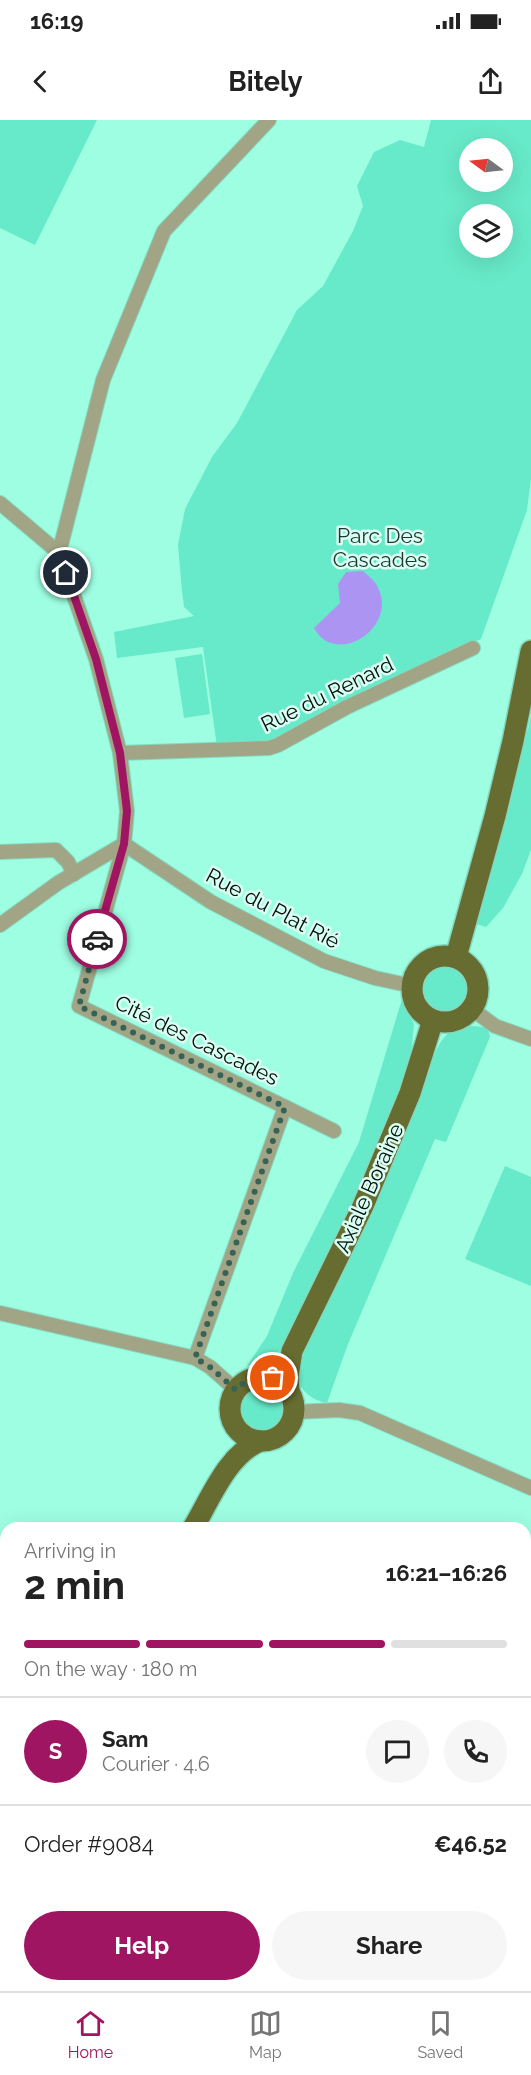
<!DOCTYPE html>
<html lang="en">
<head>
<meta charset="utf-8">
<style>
	body { margin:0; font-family:Raleway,sans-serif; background:#f6f6f6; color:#222; height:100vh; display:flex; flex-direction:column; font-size:22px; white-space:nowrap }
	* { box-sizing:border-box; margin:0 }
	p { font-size:20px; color:#767676 }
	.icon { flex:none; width:33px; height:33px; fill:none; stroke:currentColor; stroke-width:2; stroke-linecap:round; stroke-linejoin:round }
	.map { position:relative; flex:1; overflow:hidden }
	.sheet { position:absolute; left:0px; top:1402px; width:531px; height:470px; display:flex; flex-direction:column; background:#fff; border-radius:18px 18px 0 0; box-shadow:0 6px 24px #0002 }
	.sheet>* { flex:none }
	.needle { width:39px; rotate:285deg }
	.fabs { position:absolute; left:459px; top:18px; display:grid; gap:12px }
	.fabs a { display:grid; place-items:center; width:54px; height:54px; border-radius:50%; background:#fff; box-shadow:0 6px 24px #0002; font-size:30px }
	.pin { position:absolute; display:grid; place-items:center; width:51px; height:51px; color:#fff; margin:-26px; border:3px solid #fff; border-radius:50%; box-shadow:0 2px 6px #0007 }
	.courier { position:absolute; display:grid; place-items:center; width:60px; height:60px; margin:-30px; border:4px solid #a01562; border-radius:50%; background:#fff; color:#222; box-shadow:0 2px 8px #0007 }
	.overview em { font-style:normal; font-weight:700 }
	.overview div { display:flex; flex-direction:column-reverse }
	.overview { display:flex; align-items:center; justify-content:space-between; height:102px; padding:0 24px }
	h1 { font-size:39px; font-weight:700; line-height:45px }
	.bar { display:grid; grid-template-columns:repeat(4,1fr); gap:9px 6px; align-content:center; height:72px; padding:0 24px }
	.bar i { height:8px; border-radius:4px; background:#e0e0e0 }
	.bar .on { background:#a01562 }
	.bar p { grid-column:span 4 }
	.line { display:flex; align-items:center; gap:15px; padding:0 24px; border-top:2px solid #e0e0e0 }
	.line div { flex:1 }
	.round { display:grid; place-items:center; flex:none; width:63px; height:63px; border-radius:32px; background:#f6f6f6 }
	.primary-button { display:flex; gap:12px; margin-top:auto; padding:12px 24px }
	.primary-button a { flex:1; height:69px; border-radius:36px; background:#a01562; color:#fff; font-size:24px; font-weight:700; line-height:69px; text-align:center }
	.primary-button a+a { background:#f6f6f6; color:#222 }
	.status { display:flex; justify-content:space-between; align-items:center; height:42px; padding:0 30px; background:#fff; direction:ltr }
	.status svg { height:16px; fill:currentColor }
	header { display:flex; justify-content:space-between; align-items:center; height:78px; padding:0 24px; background:#fff; font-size:27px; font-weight:700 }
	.tab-bar { display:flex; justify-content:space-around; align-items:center; height:84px; border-top:2px solid #e0e0e0; background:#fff; font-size:16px; color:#767676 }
	.tab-bar a { display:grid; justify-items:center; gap:3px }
	.tab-bar .on { color:#a01562 }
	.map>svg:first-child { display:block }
</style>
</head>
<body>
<div class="status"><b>16:19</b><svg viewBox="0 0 49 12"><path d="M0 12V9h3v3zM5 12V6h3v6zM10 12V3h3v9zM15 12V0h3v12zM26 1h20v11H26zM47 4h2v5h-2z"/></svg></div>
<header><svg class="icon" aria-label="back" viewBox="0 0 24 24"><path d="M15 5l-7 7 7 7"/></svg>Bitely<svg class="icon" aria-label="share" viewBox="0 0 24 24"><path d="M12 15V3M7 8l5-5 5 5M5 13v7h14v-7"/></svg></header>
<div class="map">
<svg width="531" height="1871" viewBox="0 0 531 1871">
	<rect width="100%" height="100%" fill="#9efee2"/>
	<!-- green -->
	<g fill="#67eac9" fill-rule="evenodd">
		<path d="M0,0H97L35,125L0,108Z"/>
		<path d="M431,0H531V359L527,390L481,519L343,582L270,625L217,627L203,527L117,538L114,512L194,496L184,487L182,471L178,425L185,389L212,337L237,303L297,190L323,166L353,111L363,86L357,66L374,32L400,20L424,27ZM470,28H502V62H470ZM470,94H502V128H470Z"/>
		<path d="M202,534L210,594L184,598L175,538Z"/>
		<path d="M531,595V730L522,754L503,788L486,807L473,803L522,614L528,610Z"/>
		<circle cx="445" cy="869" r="25"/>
		<path d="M402,879L414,904L411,936L431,943C443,912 453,901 488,908L490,917L446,1022L435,1019L348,1224L327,1283C297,1277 294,1252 283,1227C273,1240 262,1242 247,1246L267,1216L293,1153L359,1022Z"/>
		<path d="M505,1046L531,1057V1166L465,1139Z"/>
		<circle cx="262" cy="1288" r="25"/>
		<path d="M6,1798V1856L2,1855L0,1859V1811Z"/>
	</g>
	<!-- water -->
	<path fill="#ac95f2" d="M363,451C367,455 373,459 376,464C402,506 336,549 314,508L340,483L338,464L346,452Z"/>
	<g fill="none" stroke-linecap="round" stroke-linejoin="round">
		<!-- minor casing -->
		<g stroke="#85d8c0" stroke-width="16">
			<g id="minor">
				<path d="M0,383L59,433"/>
				<path d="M120,633L269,628L278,625L347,587L473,528"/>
				<path d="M124,724L211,782L324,841L375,858L412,866"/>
				<path d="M0,732L56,730L68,742L74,754"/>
				<path d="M0,805L58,763L124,724"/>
				<path d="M472,889L495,906L531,919"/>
				<path d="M285,987L334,1011"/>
				<path d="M0,1193L195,1238L210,1247L236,1270"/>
				<path d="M195,1238L285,987L79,886L124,724L127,691L120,633L96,539L59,433L103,260L164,111L269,0"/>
				<path d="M294,1292L339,1290L360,1293L531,1368"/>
				<path d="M525,1682L531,1686"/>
			</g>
		</g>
		<!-- primary casing -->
		<g stroke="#85d8c0" stroke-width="24">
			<g id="primary">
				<circle cx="445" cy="869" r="33"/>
				<path d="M456,837L495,696L513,621L531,531"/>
				<circle cx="262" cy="1289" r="32"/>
				<path d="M289,1271L288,1257L292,1231L363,1086L410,973L433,900"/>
				<path d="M193,1408C211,1378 227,1335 260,1321"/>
				<path d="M0,1768L6,1754"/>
			</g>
		</g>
		<!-- minor -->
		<use href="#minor" stroke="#a1a585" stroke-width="14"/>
		<!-- primary -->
		<use href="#primary" stroke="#676d30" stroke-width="21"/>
	</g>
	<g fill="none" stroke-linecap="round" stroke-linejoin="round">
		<!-- done -->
		<path stroke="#376356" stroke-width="6" stroke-dasharray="0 10.8" d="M97,819L79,886L285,987L195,1238L210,1247L236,1270C247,1258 257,1255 273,1258"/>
		<!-- route -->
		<path stroke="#a01562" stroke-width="8" d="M66,453L96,539L120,633L127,691L124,724L97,819"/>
	</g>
	<g text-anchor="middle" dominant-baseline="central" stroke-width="5" stroke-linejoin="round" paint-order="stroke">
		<!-- park labels -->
		<g font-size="21" fill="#1a3830" stroke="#dbfef3">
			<text x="380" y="415">Parc Des<tspan x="380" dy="24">Cascades</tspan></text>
		</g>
		<!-- street labels -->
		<g font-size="21" fill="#00100b" stroke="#dbfef3">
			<text transform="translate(327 574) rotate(-26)">Rue du Renard</text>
			<text transform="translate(273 788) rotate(28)">Rue du Plat Rié</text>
			<text transform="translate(197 920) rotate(26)">Cité des Cascades</text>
			<text transform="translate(369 1068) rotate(-66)">Axiale Boraine</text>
		</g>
	</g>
</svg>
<div class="fabs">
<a><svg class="needle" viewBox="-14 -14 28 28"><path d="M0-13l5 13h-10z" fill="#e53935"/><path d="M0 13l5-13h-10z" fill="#767676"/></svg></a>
<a><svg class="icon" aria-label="layers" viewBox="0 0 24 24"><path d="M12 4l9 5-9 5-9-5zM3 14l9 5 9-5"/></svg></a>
</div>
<div class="pin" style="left:273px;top:1258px;background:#ea580c"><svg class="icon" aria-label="bag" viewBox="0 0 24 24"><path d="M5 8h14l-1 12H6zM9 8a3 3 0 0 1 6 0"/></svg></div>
<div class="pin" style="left:66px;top:453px;background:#1f2937"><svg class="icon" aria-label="home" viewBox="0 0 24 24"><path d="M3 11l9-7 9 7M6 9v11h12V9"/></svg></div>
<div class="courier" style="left:97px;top:819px"><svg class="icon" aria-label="car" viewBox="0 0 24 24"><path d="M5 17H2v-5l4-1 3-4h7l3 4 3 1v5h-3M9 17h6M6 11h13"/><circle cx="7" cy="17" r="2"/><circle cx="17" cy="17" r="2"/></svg></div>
<section class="sheet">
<div class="overview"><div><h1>2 min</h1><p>Arriving in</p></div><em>16:21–16:26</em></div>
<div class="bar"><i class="on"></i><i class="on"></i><i class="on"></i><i></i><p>On the way · 180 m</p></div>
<div class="line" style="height:108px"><b class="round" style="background:#a01562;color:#fff">S</b><div><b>Sam</b><p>Courier · 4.6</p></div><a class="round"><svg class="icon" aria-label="chat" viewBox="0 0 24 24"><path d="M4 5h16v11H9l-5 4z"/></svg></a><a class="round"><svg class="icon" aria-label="phone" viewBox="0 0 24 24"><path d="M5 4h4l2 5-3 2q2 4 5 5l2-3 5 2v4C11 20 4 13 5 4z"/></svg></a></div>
<div class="line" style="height:78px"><div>Order #9084</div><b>€46.52</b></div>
<div class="primary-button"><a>Help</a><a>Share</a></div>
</section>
</div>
<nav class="tab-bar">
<a class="on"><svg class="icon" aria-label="home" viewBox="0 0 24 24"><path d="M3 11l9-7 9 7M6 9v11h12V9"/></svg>Home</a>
<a><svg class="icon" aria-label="map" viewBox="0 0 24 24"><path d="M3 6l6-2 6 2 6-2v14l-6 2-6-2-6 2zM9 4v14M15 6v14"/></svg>Map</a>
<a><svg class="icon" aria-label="saved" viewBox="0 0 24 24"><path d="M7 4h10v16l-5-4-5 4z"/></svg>Saved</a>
</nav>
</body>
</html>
